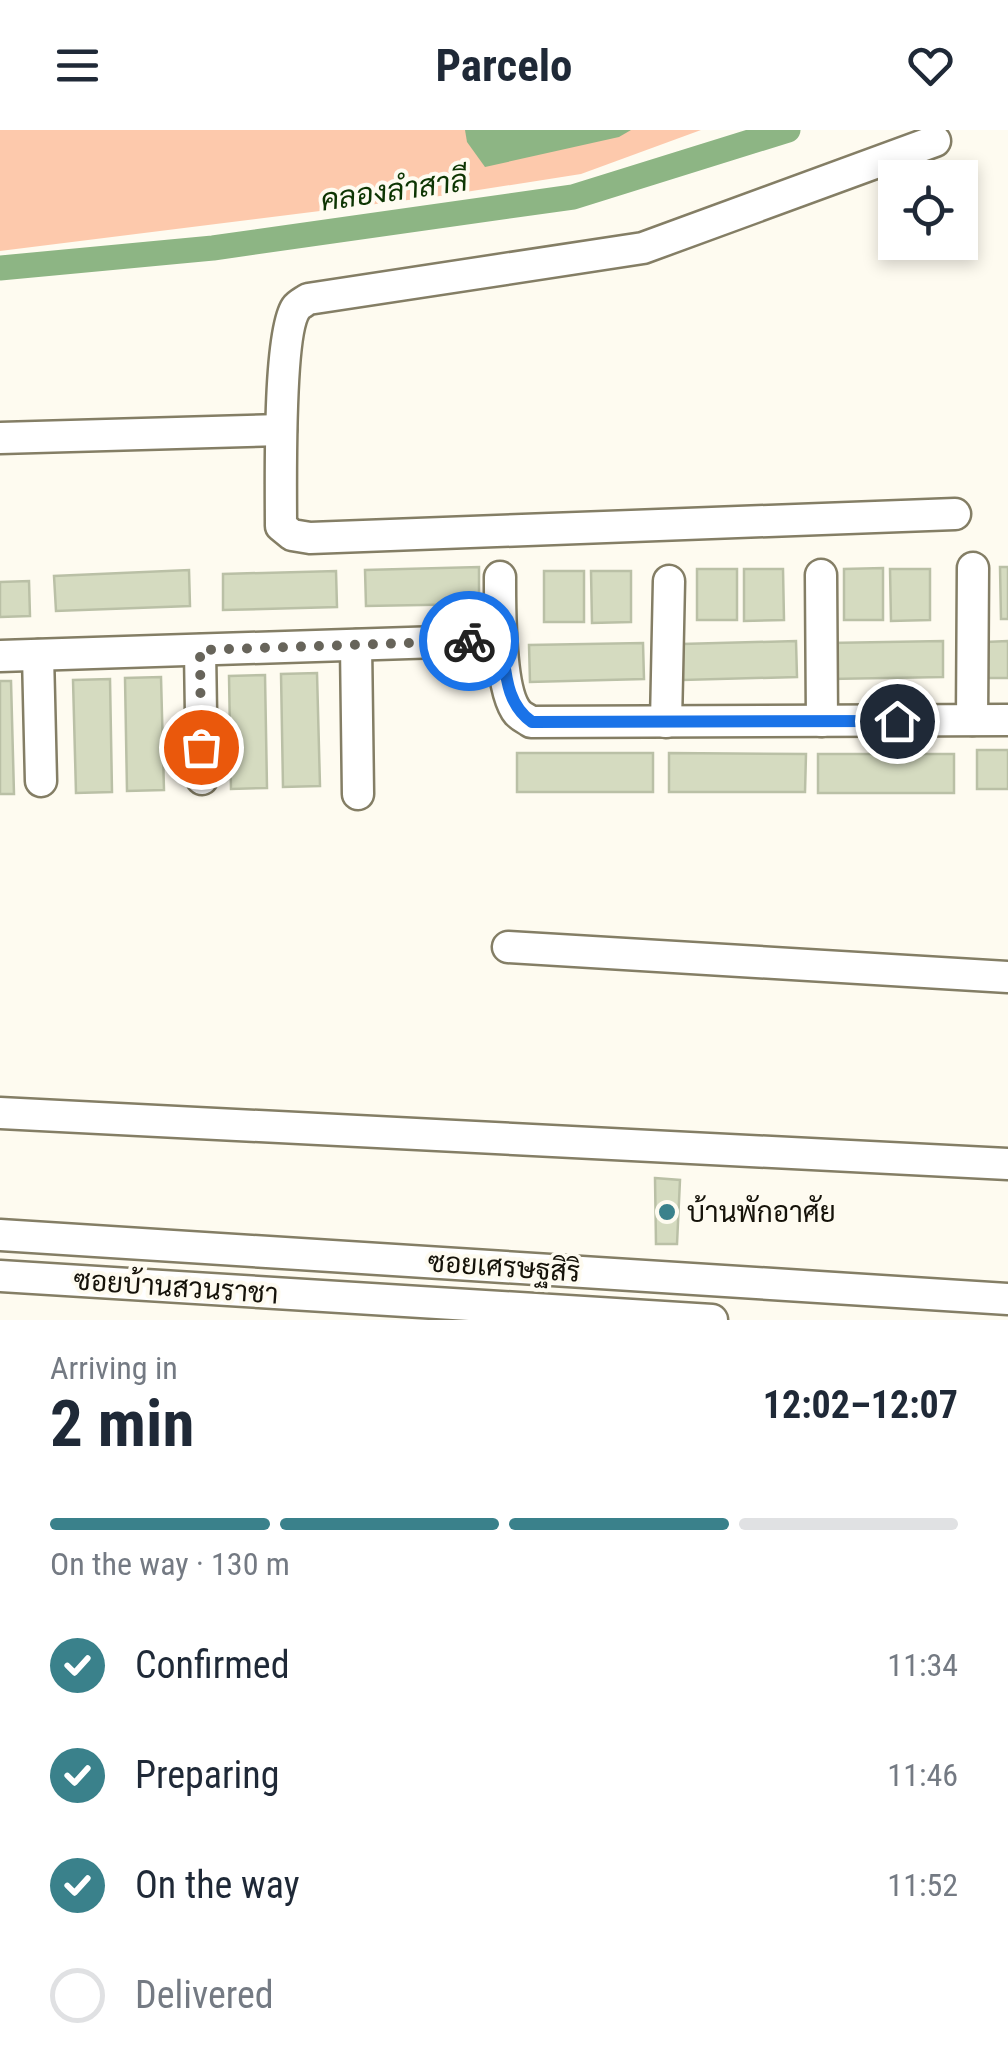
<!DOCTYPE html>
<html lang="en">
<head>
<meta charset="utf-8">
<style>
	body { margin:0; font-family:"Roboto Condensed",Sarabun,sans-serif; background:#f2f2f3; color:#1f2937; height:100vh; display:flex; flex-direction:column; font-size:38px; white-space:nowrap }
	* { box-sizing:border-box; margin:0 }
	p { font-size:32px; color:#747a83 }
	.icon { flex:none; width:55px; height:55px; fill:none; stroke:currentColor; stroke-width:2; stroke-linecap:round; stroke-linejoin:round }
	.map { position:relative; height:1190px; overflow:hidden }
	.drawer { display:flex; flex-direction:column; background:#fff; flex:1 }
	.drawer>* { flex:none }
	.buttons { position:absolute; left:878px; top:30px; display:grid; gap:20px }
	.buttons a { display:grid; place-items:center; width:100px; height:100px; border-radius:0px; background:#fff; box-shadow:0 5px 15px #0003; font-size:50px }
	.pin { position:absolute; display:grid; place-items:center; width:85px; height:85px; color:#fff; margin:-42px; border:5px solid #fff; border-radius:50%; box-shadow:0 2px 10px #0007 }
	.courier { position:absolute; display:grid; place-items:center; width:100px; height:100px; margin:-50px; border:8px solid #1a73e8; border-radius:50%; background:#fff; color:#222; box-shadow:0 2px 12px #0007 }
	.head em { font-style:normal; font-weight:700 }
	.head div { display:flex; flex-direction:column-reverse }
	.head { display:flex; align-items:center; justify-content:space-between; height:170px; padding:0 50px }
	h1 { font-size:65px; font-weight:700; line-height:75px }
	.bar { display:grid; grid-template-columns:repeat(4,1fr); gap:15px 10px; align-content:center; height:120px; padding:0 50px }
	.bar i { height:12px; border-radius:8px; background:#e0e1e3 }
	.bar .current { background:#3a818b }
	.bar p { grid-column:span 4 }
	ol { padding:0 50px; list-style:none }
	li { display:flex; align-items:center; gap:30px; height:110px }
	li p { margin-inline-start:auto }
	li .icon { padding:10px; border-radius:50%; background:#3a818b; color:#fff; stroke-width:4 }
	li:last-child { color:#747a83 }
	li i { width:55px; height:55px; border:5px solid #e0e1e3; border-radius:50% }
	header { display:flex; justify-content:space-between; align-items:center; height:130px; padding:0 50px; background:#fff; font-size:45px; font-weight:700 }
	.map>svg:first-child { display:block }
</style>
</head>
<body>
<header><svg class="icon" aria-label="menu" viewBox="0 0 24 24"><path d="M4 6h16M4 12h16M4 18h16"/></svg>Parcelo<svg class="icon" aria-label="heart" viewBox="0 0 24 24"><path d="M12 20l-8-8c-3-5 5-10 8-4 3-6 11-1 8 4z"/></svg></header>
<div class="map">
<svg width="1008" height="1190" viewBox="0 0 1008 1190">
	<rect width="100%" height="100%" fill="#fefbf0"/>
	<!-- green -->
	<path fill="#fdc9ac" d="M0,0H701L581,44L440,66L0,121Z"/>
	<!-- water -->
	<path fill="#8db584" d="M465,0H631L619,7L485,37L467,12Z"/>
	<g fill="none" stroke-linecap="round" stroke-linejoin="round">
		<!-- canal -->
		<path stroke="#8db584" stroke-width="25" d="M0,138L213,118L573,67L788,0"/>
	</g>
	<!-- building -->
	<g fill="#d5dbc0" stroke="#bac0a6" stroke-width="2.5">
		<path d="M479,437V474L366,476L365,440Z"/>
		<path d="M1000,437H1008V489H1001Z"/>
		<path d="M883,438V490H844V439Z"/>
		<rect x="697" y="439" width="40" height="51"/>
		<path d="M744,439H783L784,490L744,491Z"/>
		<path d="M890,439H930V490L891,491Z"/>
		<path d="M189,440L190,476L56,481L54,446Z"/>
		<path d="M336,441L337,477L223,480V444Z"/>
		<rect x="544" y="441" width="40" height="51"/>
		<path d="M591,441H631V492L592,493Z"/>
		<path d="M29,451L30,486L0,487V452Z"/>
		<path d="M796,511L797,547L683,550L682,514Z"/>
		<path d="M943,511V547L830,549L829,513Z"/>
		<path d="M1008,511V548H986V512Z"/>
		<path d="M643,513L644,549L530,552L529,515Z"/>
		<path d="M317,543L320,656L283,657L281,544Z"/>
		<path d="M265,545L267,658L231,659L229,546Z"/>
		<path d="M161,547L164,660L127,661L125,548Z"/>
		<path d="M110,549L112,662L76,663L73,550Z"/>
		<path d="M0,551H11L14,664H0Z"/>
		<rect x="977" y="620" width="31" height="39"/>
		<rect x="517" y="623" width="136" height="39"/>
		<path d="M669,623L806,624L805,662H669Z"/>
		<rect x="818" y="624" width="136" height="39"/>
		<path d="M655,1048L680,1050L677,1114H656Z"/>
	</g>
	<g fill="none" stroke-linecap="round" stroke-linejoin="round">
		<!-- minor casing -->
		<g stroke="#847e65" stroke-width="35">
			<g id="minor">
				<path d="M935,11L643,118L308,169C304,172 299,174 296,178C278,204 281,358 281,396L292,405L310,408L955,384"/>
				<path d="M0,308L281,300"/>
				<path d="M821,445L822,591"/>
				<path d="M500,447C500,477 499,561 518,583C522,587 527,589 531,592L1008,590"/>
				<path d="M356,515L358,664"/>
				<path d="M200,520L202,649"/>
				<path d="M38,525L41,651"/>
				<path d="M0,526L501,510"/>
				<path d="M972,590L973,438"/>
				<path d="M666,592L669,451"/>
				<path d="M508,817L1008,847"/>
				<path d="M0,983L1008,1034"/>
				<path d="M0,1105L1008,1169"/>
				<path d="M0,1146L712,1190"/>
			</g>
		</g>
		<!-- minor -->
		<use href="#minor" stroke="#fff" stroke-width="30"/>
	</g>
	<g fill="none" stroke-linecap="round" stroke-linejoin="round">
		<!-- done -->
		<path stroke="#67645a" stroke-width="10" stroke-dasharray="0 18" d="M201,617L200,520L469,511"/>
		<!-- route -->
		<path stroke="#1a73e8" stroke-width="12" d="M469,511L501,510C506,541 505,573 532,592L897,591"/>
	</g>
	<!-- markers -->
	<circle fill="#3a818b" stroke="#fefbf0" stroke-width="4" cx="667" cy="1082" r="10"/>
	<g text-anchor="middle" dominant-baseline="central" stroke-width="8" stroke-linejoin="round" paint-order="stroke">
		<!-- poi labels -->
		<g font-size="28" fill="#151209" stroke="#fefbf0" text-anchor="start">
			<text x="687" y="1082">บ้านพักอาศัย</text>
		</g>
		<!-- street labels -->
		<g font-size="28" fill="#151209" stroke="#fefbf0">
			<text transform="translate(504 1137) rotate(4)">ซอยเศรษฐสิริ</text>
			<text transform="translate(176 1157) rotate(4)">ซอยบ้านสวนราชา</text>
		</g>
		<!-- water labels -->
		<g font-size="30" font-style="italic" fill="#0d3502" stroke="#fefbf0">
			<text transform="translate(394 60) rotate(-8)">คลองลำสาลี</text>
		</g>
	</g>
</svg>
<div class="buttons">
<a><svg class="icon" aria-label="locate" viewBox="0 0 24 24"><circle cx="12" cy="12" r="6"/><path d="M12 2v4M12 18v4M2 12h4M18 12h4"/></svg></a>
</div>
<div class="pin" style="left:201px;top:617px;background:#ea580c"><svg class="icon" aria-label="bag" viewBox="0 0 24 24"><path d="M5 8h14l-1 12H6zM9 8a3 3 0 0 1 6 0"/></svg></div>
<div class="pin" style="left:897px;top:591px;background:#1f2937"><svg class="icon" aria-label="home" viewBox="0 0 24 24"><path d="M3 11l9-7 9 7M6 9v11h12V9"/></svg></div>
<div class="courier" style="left:469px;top:511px"><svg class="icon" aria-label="bike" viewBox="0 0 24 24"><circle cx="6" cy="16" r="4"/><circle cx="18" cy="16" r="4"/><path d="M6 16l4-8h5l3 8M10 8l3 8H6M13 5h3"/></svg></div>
</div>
<section class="drawer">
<div class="head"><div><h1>2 min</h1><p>Arriving in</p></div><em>12:02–12:07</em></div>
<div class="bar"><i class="current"></i><i class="current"></i><i class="current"></i><i></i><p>On the way · 130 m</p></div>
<ol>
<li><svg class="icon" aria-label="check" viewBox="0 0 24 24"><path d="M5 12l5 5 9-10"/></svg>Confirmed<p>11:34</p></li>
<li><svg class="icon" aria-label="check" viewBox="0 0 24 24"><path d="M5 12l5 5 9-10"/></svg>Preparing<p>11:46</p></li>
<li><svg class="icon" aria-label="check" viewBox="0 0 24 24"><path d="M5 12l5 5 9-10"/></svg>On the way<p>11:52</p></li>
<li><i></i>Delivered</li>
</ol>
</section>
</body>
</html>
